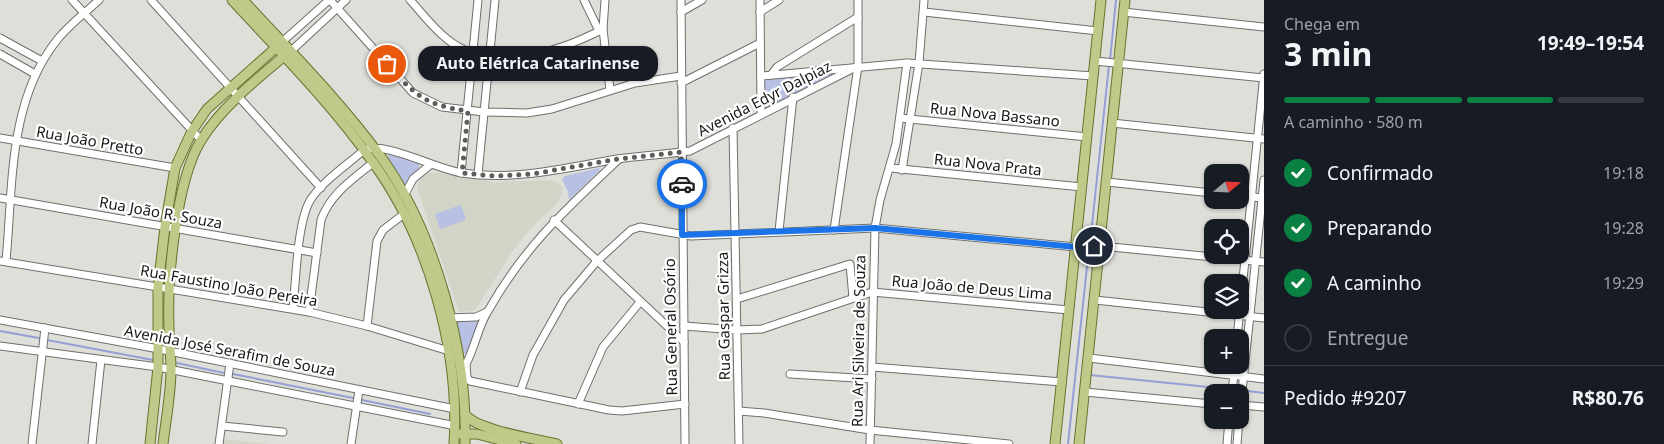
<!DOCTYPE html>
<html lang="pt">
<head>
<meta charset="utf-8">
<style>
	body { margin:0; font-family:"Noto Sans",sans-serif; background:#242831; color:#f1f3f6; height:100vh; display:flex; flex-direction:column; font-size:19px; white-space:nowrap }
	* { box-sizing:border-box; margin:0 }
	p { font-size:16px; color:#9ea1a6 }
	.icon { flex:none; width:28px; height:28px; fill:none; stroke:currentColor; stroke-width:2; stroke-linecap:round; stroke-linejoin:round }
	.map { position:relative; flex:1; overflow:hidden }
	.panel { display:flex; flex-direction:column; background:#171b24; width:400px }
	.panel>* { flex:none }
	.needle { width:32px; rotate:71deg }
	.buttons { position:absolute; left:1204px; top:164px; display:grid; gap:10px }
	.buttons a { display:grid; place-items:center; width:45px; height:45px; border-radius:10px; background:#171b24; box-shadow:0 1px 4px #0004; font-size:25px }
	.pin { position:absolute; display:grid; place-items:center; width:42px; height:42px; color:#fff; margin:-21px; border:2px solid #fff; border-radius:50%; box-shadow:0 1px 5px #0007 }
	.courier { position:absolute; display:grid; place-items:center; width:50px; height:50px; margin:-25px; border:4px solid #1a73e8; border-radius:50%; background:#fff; color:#222; box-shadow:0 1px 6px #0007 }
	.bubble { position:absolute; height:35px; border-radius:15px; background:#171b24; box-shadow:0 1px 4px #0004; font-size:16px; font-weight:700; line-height:35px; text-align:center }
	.summary em { font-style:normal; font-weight:700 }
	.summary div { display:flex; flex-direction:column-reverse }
	.summary { display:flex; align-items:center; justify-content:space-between; height:85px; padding:0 20px }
	h1 { font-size:32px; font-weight:700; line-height:38px }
	.bar { display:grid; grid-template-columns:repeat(4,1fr); gap:8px 5px; align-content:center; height:60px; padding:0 20px }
	.bar i { height:6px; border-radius:4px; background:#363941 }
	.bar .on { background:#0b8043 }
	.bar p { grid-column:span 4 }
	.line { display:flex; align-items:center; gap:12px; padding:0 20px; border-top:1px solid #363941 }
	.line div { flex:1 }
	ol { padding:0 20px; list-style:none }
	li { display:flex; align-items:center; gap:15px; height:55px }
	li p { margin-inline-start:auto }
	li .icon { padding:5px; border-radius:50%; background:#0b8043; color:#fff; stroke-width:4 }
	li:last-child { color:#9ea1a6 }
	li i { width:28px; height:28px; border:2px solid #363941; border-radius:50% }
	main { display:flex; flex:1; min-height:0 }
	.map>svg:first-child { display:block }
</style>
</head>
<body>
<main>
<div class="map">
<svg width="1264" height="444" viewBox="0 0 1264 444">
	<rect width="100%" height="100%" fill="#dedfd9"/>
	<!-- built -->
	<g fill="#d1d4c7">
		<path d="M429,173H442L493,182L552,180L563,187L562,194L556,204L532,227L510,255L475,310L459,312L417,187L421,178Z"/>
		<path d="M223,439L268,444H222Z"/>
	</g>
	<!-- green -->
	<g fill="#b8c0e4">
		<path d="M841,70L764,109L765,78Z"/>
		<path d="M389,154L419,164V168L407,184H402L386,160Z"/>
		<path d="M599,168L600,170L569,200L568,192L562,179L565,176Z"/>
		<path d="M461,205L466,220L440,229L435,214Z"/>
		<path d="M477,321L479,323L468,353L463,354L455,322Z"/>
	</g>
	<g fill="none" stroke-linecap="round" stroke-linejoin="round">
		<!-- stream -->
		<g stroke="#959fd5" stroke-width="2">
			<path d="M1110,60L1116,0"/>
			<path d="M1090,244L1109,65"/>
			<path d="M0,331L39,338"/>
			<path d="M47,340L153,360"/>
			<path d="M177,363L224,373"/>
			<path d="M233,374L353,398"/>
			<path d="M1090,375L1228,389"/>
			<path d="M1248,391L1264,393"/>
			<path d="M362,400L430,414"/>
			<path d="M518,440L533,444"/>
			<path d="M1068,444L1089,248"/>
		</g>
		<!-- minor casing -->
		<g stroke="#6f706b" stroke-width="9">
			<g id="minor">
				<path d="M72,0L201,140"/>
				<path d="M151,0L321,188"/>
				<path d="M330,0L413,93L442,107L484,112L527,113L552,109L635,83L681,76"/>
				<path d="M410,0C422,13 433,28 447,39C490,75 559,52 603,29"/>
				<path d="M584,0L599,31"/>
				<path d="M605,0L603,29L610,90"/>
				<path d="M681,0L685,444"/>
				<path d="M760,0L761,113"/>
				<path d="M681,12L702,0"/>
				<path d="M760,12L779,0"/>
				<path d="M924,12L1098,31"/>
				<path d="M1123,12L1264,27"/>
				<path d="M0,38L42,61"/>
				<path d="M282,42L329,0"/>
				<path d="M290,52L346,0"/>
				<path d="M0,54L35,74"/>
				<path d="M1095,61L1264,78"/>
				<path d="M771,75L777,67L858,17"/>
				<path d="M761,76L907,63L1093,76"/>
				<path d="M681,83L760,43"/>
				<path d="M900,118L1087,137"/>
				<path d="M1112,123L1264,139"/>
				<path d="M733,128L739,444"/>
				<path d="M0,138L175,168"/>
				<path d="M891,168L1082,187"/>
				<path d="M902,170L919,63L924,0"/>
				<path d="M461,173L478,0"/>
				<path d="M478,174L495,0"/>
				<path d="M1107,182L1212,193"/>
				<path d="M404,196L413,179L430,165"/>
				<path d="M1240,196L1264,198"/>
				<path d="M0,198L317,253"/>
				<path d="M554,220L684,342"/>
				<path d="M834,230L858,66V0"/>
				<path d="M779,231L793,97"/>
				<path d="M0,261L309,312L367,326L449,351"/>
				<path d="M6,261C13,187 8,101 57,40C69,25 85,13 99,0"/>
				<path d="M737,299L850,264L853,298"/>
				<path d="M1095,300L1264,318"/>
				<path d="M293,308C296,282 297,220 311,199C324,180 347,165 364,150C386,141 435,169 462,173C515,181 565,168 617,159C638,156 660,155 681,152L690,151L858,66"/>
				<path d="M309,312L321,220C330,194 353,179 374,162"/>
				<path d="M449,318L476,317L487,312"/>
				<path d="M0,320L159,349L455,409"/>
				<path d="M367,326L377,241L383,230L404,214"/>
				<path d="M684,326L737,330L762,329L872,292L1069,310"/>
				<path d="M1237,338L1264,74"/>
				<path d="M0,346L158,367L451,425L455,429"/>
				<path d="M1089,358L1264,379"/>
				<path d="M460,364H466C475,347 478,327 488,311C524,247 566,209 618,160"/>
				<path d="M466,364L467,378L470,381L609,410L622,411L685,404"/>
				<path d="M872,367L1062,382"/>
				<path d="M790,374L872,379"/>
				<path d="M520,392L533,355L564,300L597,261L631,230L640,227L691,236L875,228L1076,247L1101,246L1264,262"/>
				<path d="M1085,392L1212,404"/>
				<path d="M1232,392L1235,365"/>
				<path d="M578,404L603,347L640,302"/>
				<path d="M1240,405L1264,407"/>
				<path d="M1240,410L1264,180"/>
				<path d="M739,411L764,413L870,430L1009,444"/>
				<path d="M222,426L283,432"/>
				<path d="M32,444L45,328"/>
				<path d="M92,444L101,360"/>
				<path d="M219,444L230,363"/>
				<path d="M351,444L359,390"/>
				<path d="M870,444L875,228L880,200L896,144L907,63"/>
				<path d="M1227,444L1229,420"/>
				<path d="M1237,444L1239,420"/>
			</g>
		</g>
		<!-- major casing -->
		<g stroke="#68742e" stroke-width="11">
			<g id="major">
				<path d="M232,0C280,52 331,103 372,161C428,237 460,350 454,444"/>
				<path d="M243,0C290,51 340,101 381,157C435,232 468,352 465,444"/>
				<path d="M465,414C475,430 537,439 557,444"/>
				<path d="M460,434H477L516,444"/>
				<path d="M150,444L158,367V287L165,227L175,168L192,131L207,109L280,44"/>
				<path d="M163,444C166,419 171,394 171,369C171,355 169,341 169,327C167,279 176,183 200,142C220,108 258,78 288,53"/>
				<path d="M1055,444L1101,0"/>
				<path d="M1079,444L1125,0"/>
			</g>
		</g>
		<!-- minor -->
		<use href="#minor" stroke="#fff" stroke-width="7"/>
		<!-- major -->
		<use href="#major" stroke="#bfc989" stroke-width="9"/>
	</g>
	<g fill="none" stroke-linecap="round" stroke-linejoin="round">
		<!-- done -->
		<path stroke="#5d5e5a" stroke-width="5" stroke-dasharray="0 9" d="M387,64C416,96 425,105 468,111L462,173L495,176L532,174L618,159L681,152L682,184"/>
		<!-- route -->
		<path stroke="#1a73e8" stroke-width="6" d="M682,184V235L875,228L1076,247L1094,246"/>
	</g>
	<g text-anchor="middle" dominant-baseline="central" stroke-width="4.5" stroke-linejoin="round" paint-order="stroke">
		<!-- street labels -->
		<g font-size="15" fill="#171816" stroke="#fff">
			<text transform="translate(764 98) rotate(-27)">Avenida Edyr Dalpiaz</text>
			<text transform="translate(995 114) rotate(6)">Rua Nova Bassano</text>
			<text transform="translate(90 140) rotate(10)">Rua João Pretto</text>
			<text transform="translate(988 164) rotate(6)">Rua Nova Prata</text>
			<text transform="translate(161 212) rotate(10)">Rua João R. Souza</text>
			<text transform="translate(229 285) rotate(10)">Rua Faustino João Pereira</text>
			<text transform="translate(972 287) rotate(5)">Rua João de Deus Lima</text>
			<text transform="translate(723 316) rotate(-91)">Rua Gaspar Grizza</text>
			<text transform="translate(670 327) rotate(-91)">Rua General Osório</text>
			<text transform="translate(858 341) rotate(-89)">Rua Ari Silveira de Souza</text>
			<text transform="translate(230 350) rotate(11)">Avenida José Serafim de Souza</text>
		</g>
	</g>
</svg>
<div class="buttons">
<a><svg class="needle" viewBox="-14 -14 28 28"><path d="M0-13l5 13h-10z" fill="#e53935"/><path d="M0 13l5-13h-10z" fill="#9ea1a6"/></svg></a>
<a><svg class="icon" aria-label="locate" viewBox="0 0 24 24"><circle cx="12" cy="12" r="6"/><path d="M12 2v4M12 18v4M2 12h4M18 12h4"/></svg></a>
<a><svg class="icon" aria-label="layers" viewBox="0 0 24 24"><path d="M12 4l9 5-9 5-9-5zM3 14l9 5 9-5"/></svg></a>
<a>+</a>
<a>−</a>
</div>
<div class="pin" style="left:387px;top:64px;background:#ea580c"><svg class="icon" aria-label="bag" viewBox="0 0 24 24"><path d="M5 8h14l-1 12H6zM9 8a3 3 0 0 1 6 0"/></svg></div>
<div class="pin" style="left:1094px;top:246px;background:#1f2937"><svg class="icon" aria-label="home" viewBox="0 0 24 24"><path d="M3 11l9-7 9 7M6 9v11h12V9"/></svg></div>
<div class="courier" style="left:682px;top:184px"><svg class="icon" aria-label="car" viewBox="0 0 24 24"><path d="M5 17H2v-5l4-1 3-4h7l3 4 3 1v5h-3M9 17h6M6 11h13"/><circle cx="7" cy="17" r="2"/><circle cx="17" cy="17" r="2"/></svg></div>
<div class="bubble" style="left:418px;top:46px;width:240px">Auto Elétrica Catarinense</div>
</div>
<section class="panel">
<div class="summary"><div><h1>3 min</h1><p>Chega em</p></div><em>19:49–19:54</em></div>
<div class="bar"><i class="on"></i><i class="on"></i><i class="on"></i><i></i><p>A caminho · 580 m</p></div>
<ol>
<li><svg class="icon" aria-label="check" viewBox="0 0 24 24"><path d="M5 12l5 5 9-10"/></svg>Confirmado<p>19:18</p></li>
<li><svg class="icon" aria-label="check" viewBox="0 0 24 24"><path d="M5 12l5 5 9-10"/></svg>Preparando<p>19:28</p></li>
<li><svg class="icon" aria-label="check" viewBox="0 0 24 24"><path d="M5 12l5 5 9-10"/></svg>A caminho<p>19:29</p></li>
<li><i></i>Entregue</li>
</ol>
<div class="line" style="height:65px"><div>Pedido #9207</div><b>R$80.76</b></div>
</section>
</main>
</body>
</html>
